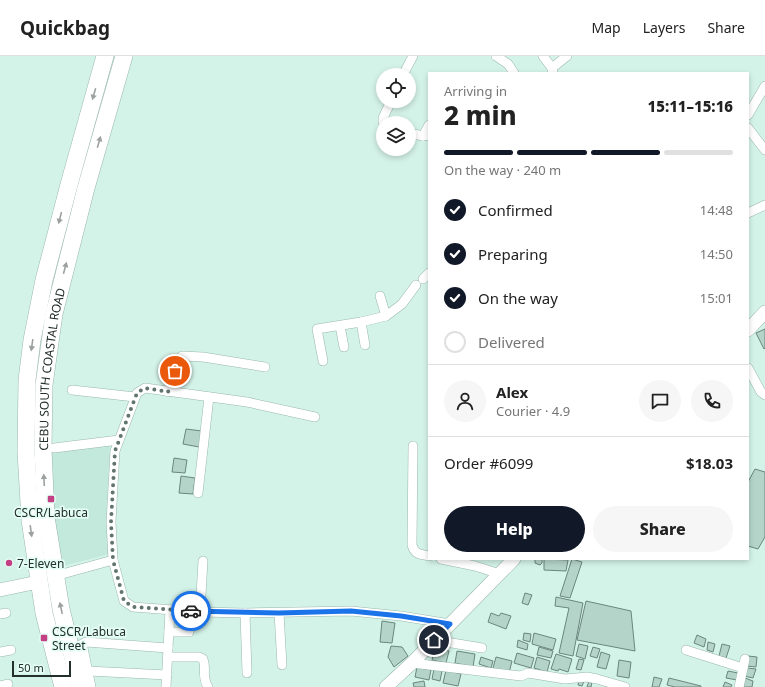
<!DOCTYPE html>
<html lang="en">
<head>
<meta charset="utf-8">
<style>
	body { margin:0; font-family:"Noto Sans",sans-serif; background:#f6f6f6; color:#222; height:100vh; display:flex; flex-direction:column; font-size:15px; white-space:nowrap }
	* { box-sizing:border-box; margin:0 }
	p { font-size:13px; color:#767676 }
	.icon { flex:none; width:22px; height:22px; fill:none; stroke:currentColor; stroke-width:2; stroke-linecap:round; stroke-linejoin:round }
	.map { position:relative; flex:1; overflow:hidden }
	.side { position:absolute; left:428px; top:16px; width:321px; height:488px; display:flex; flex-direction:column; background:#fff; border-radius:0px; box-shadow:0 2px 6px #0003 }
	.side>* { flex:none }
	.fabs { position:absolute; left:376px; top:12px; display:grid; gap:8px }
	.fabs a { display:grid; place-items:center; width:40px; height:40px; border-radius:50%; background:#fff; box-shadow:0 2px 6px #0003; font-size:20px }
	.scale { position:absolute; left:12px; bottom:10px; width:59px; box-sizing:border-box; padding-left:4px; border:2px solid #232f2b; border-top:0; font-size:11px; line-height:14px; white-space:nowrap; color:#232f2b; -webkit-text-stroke:3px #e5fef5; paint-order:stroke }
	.pin { position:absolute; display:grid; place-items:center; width:34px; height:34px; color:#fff; margin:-17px; border:2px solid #fff; border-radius:50%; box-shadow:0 1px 4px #0007 }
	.courier { position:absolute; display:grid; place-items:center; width:40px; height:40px; margin:-20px; border:3px solid #1a73e8; border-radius:50%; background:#fff; color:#222; box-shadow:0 1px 5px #0007 }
	.overview em { font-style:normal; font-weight:800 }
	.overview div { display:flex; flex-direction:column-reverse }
	.overview { display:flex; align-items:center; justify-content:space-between; height:68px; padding:0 16px }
	h1 { font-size:26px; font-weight:800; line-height:30px }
	.bar { display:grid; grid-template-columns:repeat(4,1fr); gap:6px 4px; align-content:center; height:48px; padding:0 16px }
	.bar i { height:5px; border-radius:3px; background:#e0e0e0 }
	.bar .on { background:#111827 }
	.bar p { grid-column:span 4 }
	.line { display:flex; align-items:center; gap:10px; padding:0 16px; border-top:1px solid #e0e0e0 }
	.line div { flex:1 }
	.round { display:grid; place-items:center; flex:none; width:42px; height:42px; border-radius:21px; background:#f6f6f6 }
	ol { padding:0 16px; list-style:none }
	li { display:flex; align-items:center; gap:12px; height:44px }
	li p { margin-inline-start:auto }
	li .icon { padding:4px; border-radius:50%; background:#111827; color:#fff; stroke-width:4 }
	li:last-child { color:#767676 }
	li i { width:22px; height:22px; border:2px solid #e0e0e0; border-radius:50% }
	.button { display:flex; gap:8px; margin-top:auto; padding:8px 16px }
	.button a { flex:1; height:46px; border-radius:24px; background:#111827; color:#fff; font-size:16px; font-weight:800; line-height:46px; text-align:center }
	.button a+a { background:#f6f6f6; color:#222 }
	header { display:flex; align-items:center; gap:24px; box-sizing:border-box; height:56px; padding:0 20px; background:#fff; border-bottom:1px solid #e0e0e0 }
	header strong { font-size:19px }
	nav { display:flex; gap:22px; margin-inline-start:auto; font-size:14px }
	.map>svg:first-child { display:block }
</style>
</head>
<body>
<header>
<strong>Quickbag</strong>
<nav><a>Map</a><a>Layers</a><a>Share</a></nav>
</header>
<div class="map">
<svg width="765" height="631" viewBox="0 0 765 631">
	<rect width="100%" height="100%" fill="#d4f3e8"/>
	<!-- built -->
	<path fill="#c2e9db" d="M110,388L106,467L109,498L59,511L49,397Z"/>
	<!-- building -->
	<g fill="#b5d4c9" stroke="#6a867d">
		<path d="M765,273V292L764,293L756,277Z"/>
		<path d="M186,373L202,375L199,391L183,388Z"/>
		<path d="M174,402L187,404L185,417L172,416Z"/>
		<path d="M755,413L765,416V481L758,493L748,490V426Z"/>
		<path d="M181,420L195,422L193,438L179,437Z"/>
		<path d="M535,503H542V507L540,509L535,507Z"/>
		<path d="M544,503L568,504L566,515L544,514Z"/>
		<path d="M572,503L582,506L570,542L560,540Z"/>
		<path d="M525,537L532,539L528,549L522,547Z"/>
		<path d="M556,541L583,547L573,600L559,597L569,552L555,550Z"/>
		<path d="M586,545L631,555L635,595L577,584Z"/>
		<path d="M491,557L499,560L501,557L511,560L506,573L488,566Z"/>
		<path d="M382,565L395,567L392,587L380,586Z"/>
		<path d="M524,577L531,578L530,586L523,584Z"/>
		<path d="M534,577L556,583L553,594L532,588Z"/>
		<path d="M697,579L706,583L704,591L694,587Z"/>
		<path d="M518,584L528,588L527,594L517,591Z"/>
		<path d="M708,586L715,588L713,596L707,594Z"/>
		<path d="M579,588L588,590L585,603L576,600Z"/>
		<path d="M722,588L730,590L726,602L719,600Z"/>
		<path d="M391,590L402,591L408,600L394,611L388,601Z"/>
		<path d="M539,591L553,595L551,602L537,599Z"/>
		<path d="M593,591L600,593L597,602L590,600Z"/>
		<path d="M435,592L449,595L446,607L432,604Z"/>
		<path d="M457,595L475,598L473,611L455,607Z"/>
		<path d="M601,596L610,599L606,613L597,611Z"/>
		<path d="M517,597L534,602L531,612L514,607Z"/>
		<path d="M556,598L572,603L568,616L559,613L558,615L551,613Z"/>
		<path d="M748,600L757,601L756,611L746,610Z"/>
		<path d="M481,601L493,605L491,612L479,608Z"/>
		<path d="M496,601L512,605L509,617L493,612Z"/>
		<path d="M537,601L550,605L547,616L534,612Z"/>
		<path d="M579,603L584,604L581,614L576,613Z"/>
		<path d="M619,604L631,606L629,622L617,620Z"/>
		<path d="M417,611L431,614L429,624L415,621Z"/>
		<path d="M747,612L756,613L753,622L744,620Z"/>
		<path d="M434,613L442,615L440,625L432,623Z"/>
		<path d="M446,614L461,618L458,630L443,627Z"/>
		<path d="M728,615L738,617L737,624L726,622Z"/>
		<path d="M654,621L662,623L659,631H652Z"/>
		<path d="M669,622L701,630V631H675L667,629Z"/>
		<path d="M745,622L753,625L752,631H742Z"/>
		<path d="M579,624L584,625L582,630L578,629Z"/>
		<path d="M424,625L425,631H414L413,627Z"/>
		<path d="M589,625L592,626L591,631H587Z"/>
		<path d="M725,626L732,629L731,631H723Z"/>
	</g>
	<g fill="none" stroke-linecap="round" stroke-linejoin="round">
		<!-- street casing -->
		<g stroke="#99b7ad" stroke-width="10">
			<g id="street">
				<path d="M496,0L508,8L514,17"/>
				<path d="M543,0L552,12L553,17"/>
				<path d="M552,12L567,0"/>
				<path d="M403,19L413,0"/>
				<path d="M748,59L765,30"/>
				<path d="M384,67L383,66V62L391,45"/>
				<path d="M748,72L765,94"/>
				<path d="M409,77L423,80L429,79"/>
				<path d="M423,80L429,69"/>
				<path d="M748,157L765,149"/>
				<path d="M423,223L429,217"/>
				<path d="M380,240L386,260"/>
				<path d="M361,266L365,289"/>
				<path d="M340,270L344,291"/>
				<path d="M323,305L317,273L361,266L386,260L402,248L416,229"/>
				<path d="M748,312L761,336L765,339"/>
				<path d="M72,334L135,341"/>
				<path d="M168,336L179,304L182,300L203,301L265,311"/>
				<path d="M315,361L247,346L145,332L137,337L115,395L111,466L113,504L124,545L133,551L200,556L245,557L351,555L401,560L450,568"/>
				<path d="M413,390L412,489C415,499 420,498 429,500"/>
				<path d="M54,392L119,384"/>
				<path d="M198,437L209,341"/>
				<path d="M441,503L475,510L500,518"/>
				<path d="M55,520L113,504"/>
				<path d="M200,556L203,505"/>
				<path d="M245,557L247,617"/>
				<path d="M279,557L282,609"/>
				<path d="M0,558L6,557"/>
				<path d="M169,576H189"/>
				<path d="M434,584L482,592"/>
				<path d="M686,594L743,612"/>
				<path d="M0,596L11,594"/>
				<path d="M168,601H199L203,603C207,614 201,619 208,631"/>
				<path d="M412,607L521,620L528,617L565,623L587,621L597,623L625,631"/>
				<path d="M88,615L167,619"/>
				<path d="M0,630L8,628"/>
				<path d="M91,631L83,592L82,588L86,586L168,592"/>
				<path d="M166,631L170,554"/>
				<path d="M739,631L745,603"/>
			</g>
		</g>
		<!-- secondary casing -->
		<g stroke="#99b7ad" stroke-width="14">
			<g id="secondary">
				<path d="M748,274L765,256"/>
				<path d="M0,534L38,526"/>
				<path d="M386,631L412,607L514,503"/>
			</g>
		</g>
		<!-- highway casing -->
		<g stroke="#99b7ad" stroke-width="18">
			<g id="highway">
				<path d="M63,631L44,557L30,464L26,395L27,324L32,284L44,224L70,125L105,0"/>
				<path id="s1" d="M80,631L61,553L46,461L43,393L44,329L54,258L86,132L124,0"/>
			</g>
		</g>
		<!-- street -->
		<use href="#street" stroke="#fff" stroke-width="9"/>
		<!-- secondary -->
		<use href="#secondary" stroke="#fff" stroke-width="13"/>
		<!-- highway -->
		<use href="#highway" stroke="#fff" stroke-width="17"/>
	</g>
	<!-- one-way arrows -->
	<defs><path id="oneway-solid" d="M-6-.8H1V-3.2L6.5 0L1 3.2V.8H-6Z"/></defs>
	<g fill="#9ca1a0">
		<use href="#oneway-solid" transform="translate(94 38) rotate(106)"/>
		<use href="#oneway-solid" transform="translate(99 86) rotate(-74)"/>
		<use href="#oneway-solid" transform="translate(60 162) rotate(104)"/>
		<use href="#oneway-solid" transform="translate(65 212) rotate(-75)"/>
		<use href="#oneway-solid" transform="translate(32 289) rotate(98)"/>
		<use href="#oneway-solid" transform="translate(44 424) rotate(-93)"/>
		<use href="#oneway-solid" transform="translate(31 475) rotate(82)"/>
		<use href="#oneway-solid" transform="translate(61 552) rotate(-102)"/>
	</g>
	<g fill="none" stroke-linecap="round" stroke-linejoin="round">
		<!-- done -->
		<path stroke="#61746d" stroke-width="4" stroke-dasharray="0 7.2" d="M175,315L168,336L145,332L137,337L115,395L111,466L113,504L124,545L133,551L191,555"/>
		<!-- route -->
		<path stroke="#1a73e8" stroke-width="5" d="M191,555L279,557L351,555L401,560L450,568L434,584"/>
	</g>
	<!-- markers -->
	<g fill="#c44084" stroke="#e5fef5" stroke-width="1.5">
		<rect x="47" y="439" width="8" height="8" rx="2"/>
		<circle cx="9" cy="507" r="4"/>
		<rect x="40" y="578" width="8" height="8" rx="2"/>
	</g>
	<g text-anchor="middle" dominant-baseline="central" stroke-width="3.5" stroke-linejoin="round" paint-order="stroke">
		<!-- street labels -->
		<g font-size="12" fill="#232f2b" stroke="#e5fef5">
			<text stroke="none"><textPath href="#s1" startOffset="322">CEBU SOUTH COASTAL ROAD</textPath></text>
		</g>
		<!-- poi labels -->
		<g font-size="12" fill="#232f2b" stroke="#e5fef5" text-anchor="start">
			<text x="51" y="456" text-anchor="middle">CSCR/Labuca</text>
			<text x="17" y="507">7-Eleven</text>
			<text x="52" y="575">CSCR/Labuca<tspan x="52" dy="14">Street</tspan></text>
		</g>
	</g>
</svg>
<div class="fabs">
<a><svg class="icon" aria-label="locate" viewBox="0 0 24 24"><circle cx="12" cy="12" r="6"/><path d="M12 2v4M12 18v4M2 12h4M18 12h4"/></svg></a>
<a><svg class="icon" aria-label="layers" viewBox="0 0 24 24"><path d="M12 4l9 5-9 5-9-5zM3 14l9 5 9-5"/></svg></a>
</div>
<div class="scale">50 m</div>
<div class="pin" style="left:175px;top:315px;background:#ea580c"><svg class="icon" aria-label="bag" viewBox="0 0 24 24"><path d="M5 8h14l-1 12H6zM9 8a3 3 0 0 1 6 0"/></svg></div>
<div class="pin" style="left:434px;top:584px;background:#1f2937"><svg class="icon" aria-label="home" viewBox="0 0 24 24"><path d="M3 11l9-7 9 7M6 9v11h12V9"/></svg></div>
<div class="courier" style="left:191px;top:555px"><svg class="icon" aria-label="car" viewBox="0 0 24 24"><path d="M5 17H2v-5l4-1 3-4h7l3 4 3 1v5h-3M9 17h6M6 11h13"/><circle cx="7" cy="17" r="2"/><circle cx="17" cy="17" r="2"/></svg></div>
<section class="side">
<div class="overview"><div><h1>2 min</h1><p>Arriving in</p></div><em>15:11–15:16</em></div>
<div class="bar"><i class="on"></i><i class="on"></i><i class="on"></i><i></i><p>On the way · 240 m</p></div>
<ol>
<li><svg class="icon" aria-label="check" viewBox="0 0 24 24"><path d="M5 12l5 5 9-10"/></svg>Confirmed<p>14:48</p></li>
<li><svg class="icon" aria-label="check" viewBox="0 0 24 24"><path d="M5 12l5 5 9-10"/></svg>Preparing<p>14:50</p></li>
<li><svg class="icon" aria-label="check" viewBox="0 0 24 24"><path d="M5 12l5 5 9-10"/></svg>On the way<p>15:01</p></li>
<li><i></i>Delivered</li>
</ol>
<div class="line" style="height:72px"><a class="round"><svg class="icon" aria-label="person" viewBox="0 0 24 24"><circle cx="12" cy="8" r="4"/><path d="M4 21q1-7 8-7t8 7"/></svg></a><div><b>Alex</b><p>Courier · 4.9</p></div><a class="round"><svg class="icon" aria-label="chat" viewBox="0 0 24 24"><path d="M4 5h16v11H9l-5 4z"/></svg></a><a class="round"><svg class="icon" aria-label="phone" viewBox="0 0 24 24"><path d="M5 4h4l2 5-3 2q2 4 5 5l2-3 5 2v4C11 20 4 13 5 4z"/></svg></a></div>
<div class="line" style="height:52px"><div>Order #6099</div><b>$18.03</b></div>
<div class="button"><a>Help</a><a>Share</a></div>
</section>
</div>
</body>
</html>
